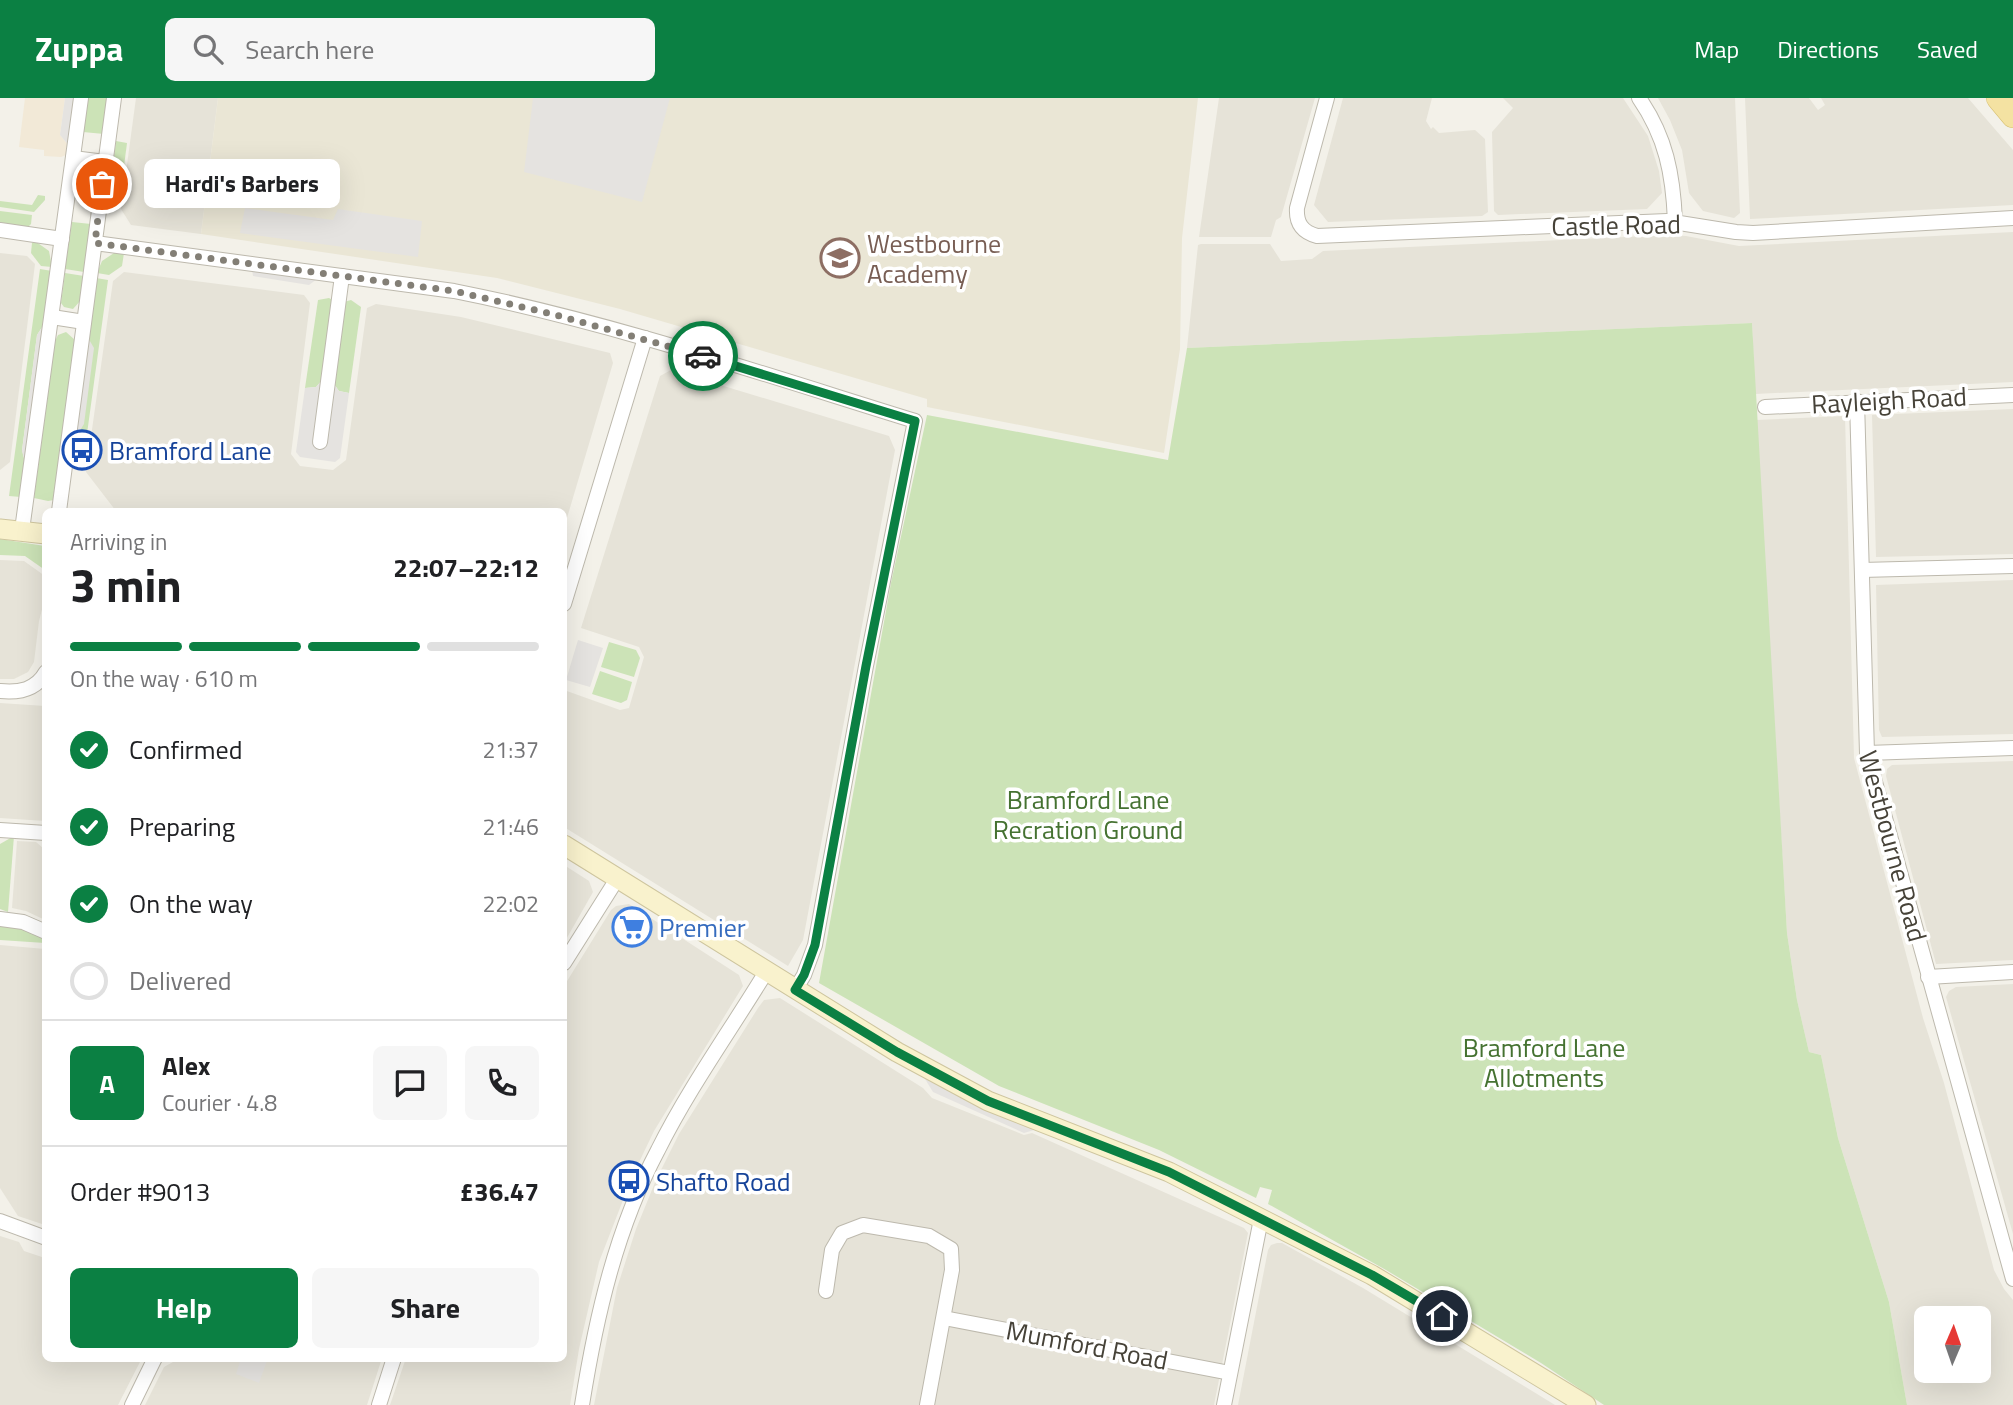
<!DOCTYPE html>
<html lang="en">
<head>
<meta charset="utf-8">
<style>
	body { margin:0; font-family:"Titillium Web",sans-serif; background:#f6f6f6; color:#202124; height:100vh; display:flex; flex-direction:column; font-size:26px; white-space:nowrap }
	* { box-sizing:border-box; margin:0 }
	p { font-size:23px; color:#757577 }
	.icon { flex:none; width:38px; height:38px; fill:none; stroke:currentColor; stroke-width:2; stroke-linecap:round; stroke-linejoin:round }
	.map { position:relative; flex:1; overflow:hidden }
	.side { position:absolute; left:42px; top:410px; width:525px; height:854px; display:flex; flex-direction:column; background:#fff; border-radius:10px; box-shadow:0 7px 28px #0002 }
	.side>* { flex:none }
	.needle { width:46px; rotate:2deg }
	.controls { position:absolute; left:1914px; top:1208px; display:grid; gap:14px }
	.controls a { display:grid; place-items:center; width:77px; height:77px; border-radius:10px; background:#fff; box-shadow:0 7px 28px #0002; font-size:35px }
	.pin { position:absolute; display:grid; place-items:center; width:60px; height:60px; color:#fff; margin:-30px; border:4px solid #fff; border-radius:50%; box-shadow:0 2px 7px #0007 }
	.courier { position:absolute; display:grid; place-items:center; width:70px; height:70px; margin:-35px; border:5px solid #0b8043; border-radius:50%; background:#fff; color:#222; box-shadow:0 2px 9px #0007 }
	.bubble { position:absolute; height:49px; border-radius:10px; background:#fff; box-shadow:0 7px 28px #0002; font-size:23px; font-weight:700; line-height:49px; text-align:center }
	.summary em { font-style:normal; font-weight:700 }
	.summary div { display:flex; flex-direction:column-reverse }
	.summary { display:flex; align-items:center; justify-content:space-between; height:119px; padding:0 28px }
	h1 { font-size:46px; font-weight:700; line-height:52px }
	.bar { display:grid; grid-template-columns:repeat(4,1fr); gap:10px 7px; align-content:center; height:84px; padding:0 28px }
	.bar i { height:9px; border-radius:5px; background:#e0e0e0 }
	.bar .active { background:#0b8043 }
	.bar p { grid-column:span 4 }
	.line { display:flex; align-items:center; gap:18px; padding:0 28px; border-top:2px solid #e0e0e0 }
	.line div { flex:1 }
	.round { display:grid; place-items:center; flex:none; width:74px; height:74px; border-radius:10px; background:#f6f6f6 }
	ol { padding:0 28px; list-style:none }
	li { display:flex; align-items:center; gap:21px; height:77px }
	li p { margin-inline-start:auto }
	li .icon { padding:7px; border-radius:50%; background:#0b8043; color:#fff; stroke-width:4 }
	li:last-child { color:#757577 }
	li i { width:38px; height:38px; border:4px solid #e0e0e0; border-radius:50% }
	.cta { display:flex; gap:14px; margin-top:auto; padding:14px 28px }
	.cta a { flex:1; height:80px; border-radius:10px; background:#0b8043; color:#fff; font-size:28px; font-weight:700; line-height:80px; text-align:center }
	.cta a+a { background:#f6f6f6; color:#202124 }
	header { display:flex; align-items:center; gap:42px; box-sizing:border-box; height:98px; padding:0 35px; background:#0b8043; color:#fff }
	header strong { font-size:33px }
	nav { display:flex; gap:38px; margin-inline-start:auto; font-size:24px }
	.search { width:490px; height:63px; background:#f6f6f6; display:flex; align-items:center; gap:18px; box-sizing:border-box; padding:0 24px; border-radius:10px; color:#757577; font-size:26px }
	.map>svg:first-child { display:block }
</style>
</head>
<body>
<header>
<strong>Zuppa</strong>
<div class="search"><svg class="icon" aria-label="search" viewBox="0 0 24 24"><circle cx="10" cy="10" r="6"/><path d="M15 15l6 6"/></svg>Search here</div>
<nav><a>Map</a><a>Directions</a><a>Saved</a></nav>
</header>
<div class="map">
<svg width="2013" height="1307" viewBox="0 0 2013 1307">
	<rect width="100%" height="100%" fill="#f3f1e9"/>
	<!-- residential -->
	<g fill="#e6e3d8" fill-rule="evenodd">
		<path d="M136,0H218L201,136L131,127L121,111Z"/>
		<path d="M1219,0H1315L1281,119L1276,122L1271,139H1199Z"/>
		<path d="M1343,0H1432L1426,23L1431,31L1433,29L1439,35L1475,32L1485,41L1488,114L1482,118L1328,124L1314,107Z"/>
		<path d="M1503,0H1623L1648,38L1659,73L1662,95L1647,111L1498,117L1494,113L1492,34L1513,10Z"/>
		<path d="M1658,0H1735L1740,115L1734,120L1703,113L1689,95L1682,52L1670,22Z"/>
		<path d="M1745,0H1809L1818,12L1825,7L1821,0H1968L2013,52V107L1750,121Z"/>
		<path d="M2013,134V284L1755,296L1752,225L1187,250L1198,147L1201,146H1270L1281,163L1312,161L1323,153L1668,137L1686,138L1739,148Z"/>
		<path d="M0,155L27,158L35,166L10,364L0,372Z"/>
		<path d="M124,174L304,197L310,205L291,356L300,368L333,372L346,362L367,210L376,206L461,219L610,255L613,265L564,430V413H116L86,374L113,183Z"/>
		<path d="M671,272L889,338L895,352L803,842L788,868L564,729V592L620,612L629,610L644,559L639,549L581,530L660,278Z"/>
		<path d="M2013,311V456L1876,459L1872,317Z"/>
		<path d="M1845,318L1854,660L1923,920L1944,985L1994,1172L2004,1191L2013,1202V1307H1907L1889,1204L1838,1040L1821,957L1809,954L1797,902L1787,835L1756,322ZM1927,1220H1979V1272H1927Z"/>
		<path d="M0,462L24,463L45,478V500L39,523L34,564L28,574L14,581H0Z"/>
		<path d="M2013,482V636L1882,639L1879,632L1876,487Z"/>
		<path d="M0,605L45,608V723L0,720Z"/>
		<path d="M2013,663V862L1936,866L1886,678L1887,671L1892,667Z"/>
		<path d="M17,743L36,744L43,750V758L46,759L45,822L26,813L12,810Z"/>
		<path d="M564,767L589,783L593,794L564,845Z"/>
		<path d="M629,806L739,877L743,888L654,1033L632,1079L599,1164L579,1251L570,1307H390L406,1260H564V888L611,812L616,808Z"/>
		<path d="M0,847L45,851V1127L18,1118L0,1090Z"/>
		<path d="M2013,886V1136L1946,899L1949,893L1956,889Z"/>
		<path d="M780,900L923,990L932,1000L1024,1037L1032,1035L1244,1130L1248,1135L1246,1145L1214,1307H594L617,1190L636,1131L656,1082L679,1036L758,910L764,902Z"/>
		<path d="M0,1138L19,1144L24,1153L45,1160L46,1260H142L118,1307H0Z"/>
		<path d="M1277,1145H1282L1363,1190L1555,1307H1238L1268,1152L1271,1147Z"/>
		<path d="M175,1260H382L367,1307H145L164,1269L173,1264Z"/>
	</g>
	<!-- commercial -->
	<path fill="#f2e9d7" d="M25,0H65L60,37L70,49L66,57L61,59L44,58V52L19,49Z"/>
	<!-- education -->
	<path fill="#eae6d5" d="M218,0H1198L1182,140L1180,251L1164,355L927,309V301L620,211L497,180L201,136Z"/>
	<!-- green -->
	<g fill="#cce3b7">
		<path d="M87,0H109L104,36L83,34Z"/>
		<path d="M116,43L127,45L123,76L120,81L112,74Z"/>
		<path d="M86,74L92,75L96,80L94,104L79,103L75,100L79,78Z"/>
		<path d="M38,97L45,98V102L34,114L0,109V103L32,107Z"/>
		<path d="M0,113L32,117L31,126L28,129L0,125Z"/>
		<path d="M72,124L91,126L84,174L65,171Z"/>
		<path d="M35,143L49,153L52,169L41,168L31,155L32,145Z"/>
		<path d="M114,155H124L122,168L109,177L97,175L102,163Z"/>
		<path d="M40,171L52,173L46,223L37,237L22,352L26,368L21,399L9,398Z"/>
		<path d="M65,175L84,178L81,202L73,211L64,209L61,205Z"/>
		<path d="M96,180L108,182L83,365L77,364V357L72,356Z"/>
		<path d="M329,200L334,203L323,281L316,289L305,290L318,202Z"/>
		<path d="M351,202L361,209L349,295L339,293L334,286L344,204Z"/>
		<path d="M1752,225L1787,835L1797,902L1809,954L1821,957L1838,1040L1889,1204L1907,1307H1604L1541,1265L1386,1172L1268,1106L1272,1092L1260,1089L1256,1100L1159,1052L999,988L819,885L891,485L927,317L1168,362L1187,250Z"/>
		<path d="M66,234L75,242L54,402L48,403L34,400L55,243L58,237Z"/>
		<path d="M0,441L45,448V472L25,458L0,457Z"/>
		<path d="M609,544L636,552L640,560L634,579L601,569Z"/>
		<path d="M600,573L632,584L627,602L621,605L592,596Z"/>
		<path d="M14,738L8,814L0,811V746Z"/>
		<path d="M4,827L22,830L45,841V845L0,842V828Z"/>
	</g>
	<!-- parking -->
	<g fill="#e5e3e0">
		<path d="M65,0H76L70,49L60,37Z"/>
		<path d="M533,0H670L642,104L524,74Z"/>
		<path d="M245,110L333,122L338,111L422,123L418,159L240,135Z"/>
		<path d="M252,172L317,181L309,187L253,178Z"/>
		<path d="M46,223L26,368L22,353L37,237Z"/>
		<path d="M87,238L94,250L84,326L74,342Z"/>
		<path d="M323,281L334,286L339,293L349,295L340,360L335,364L300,359L296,354L305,290L316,289Z"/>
		<path d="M578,542L603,550L590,589L566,582Z"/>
		<path d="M925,981L1034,1032L1024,1035L933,994Z"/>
		<path d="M241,1260H268L259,1285L236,1276Z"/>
	</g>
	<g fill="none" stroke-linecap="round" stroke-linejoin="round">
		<!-- street casing -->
		<g stroke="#bdb9ad" stroke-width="16">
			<g id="street">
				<path d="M1327,0L1297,110C1296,125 1302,134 1317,138L1667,123L1736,134L1753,135L2013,120"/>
				<path d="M1639,0C1666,39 1673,76 1675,123"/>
				<path d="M73,60L105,64"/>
				<path d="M0,132L62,141"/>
				<path d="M95,145L454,193C610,224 763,276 915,323L866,568L815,847L804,877L795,892"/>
				<path d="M52,219L84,224"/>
				<path d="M1857,303L1867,655L2013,1181"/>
				<path d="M1765,309L2013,297"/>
				<path d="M320,344L342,178"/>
				<path d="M59,413L114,0"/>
				<path d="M22,432L81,0"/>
				<path d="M1862,472L2013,468"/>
				<path d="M564,506L645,240"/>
				<path d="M0,593C19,595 36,592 46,574"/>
				<path d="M1867,655L2013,650"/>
				<path d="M0,732L46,735"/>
				<path d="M0,821L23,824L46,834"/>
				<path d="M564,865L617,781"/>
				<path d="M1928,879L2013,874"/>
				<path d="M0,1123L46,1140"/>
				<path d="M826,1193L832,1152L842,1135L863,1127L929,1138L951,1151L952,1172L927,1307"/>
				<path d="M944,1220L1230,1275"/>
				<path d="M132,1307L155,1260"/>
				<path d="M379,1307L394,1260"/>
				<path d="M582,1307C596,1219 616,1131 658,1052C689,990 730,933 766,874"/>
				<path d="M1224,1307L1261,1121"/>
			</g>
		</g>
		<!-- secondary casing -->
		<g stroke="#cec59e" stroke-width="21">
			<g id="secondary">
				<path d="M0,431L46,436"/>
				<path d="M564,747L897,954L988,1003L1169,1074L1372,1177L1586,1307"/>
			</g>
		</g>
		<!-- primary casing -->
		<g stroke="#d7c073" stroke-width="24">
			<path id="primary" d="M1998,0L2013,18"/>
		</g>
		<!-- street -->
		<use href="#street" stroke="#fff" stroke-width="14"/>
		<!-- secondary -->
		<use href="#secondary" stroke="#f9f2cd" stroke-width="19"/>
		<!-- primary -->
		<use href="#primary" stroke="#f4e2a2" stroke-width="23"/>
	</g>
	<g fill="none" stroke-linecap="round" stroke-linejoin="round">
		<!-- done -->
		<path stroke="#837f76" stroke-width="7" stroke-dasharray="0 12.6" d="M102,86L95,145L454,193L552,216L703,258"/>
		<!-- route -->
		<path stroke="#0b8043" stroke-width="9" d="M703,258L915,323L866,568L815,847L804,877L795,892L897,954L988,1003L1169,1074L1372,1177L1442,1218"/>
	</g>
	<!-- icons -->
	<defs>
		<g id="school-ring" transform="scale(2.0125)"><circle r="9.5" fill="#fff" stroke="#8d6e63" stroke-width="1.5"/><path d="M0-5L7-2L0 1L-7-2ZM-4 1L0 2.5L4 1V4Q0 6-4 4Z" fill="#8d6e63"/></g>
		<g id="bus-ring" transform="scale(2.0125)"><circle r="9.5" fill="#fff" stroke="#1a4fb4" stroke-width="1.5"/><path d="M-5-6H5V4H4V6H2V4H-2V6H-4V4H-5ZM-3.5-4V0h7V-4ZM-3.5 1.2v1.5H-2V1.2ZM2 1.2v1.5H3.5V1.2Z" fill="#1a4fb4"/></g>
		<g id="supermarket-ring" transform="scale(2.0125)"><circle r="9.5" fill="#fff" stroke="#3f7fe0" stroke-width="1.5"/><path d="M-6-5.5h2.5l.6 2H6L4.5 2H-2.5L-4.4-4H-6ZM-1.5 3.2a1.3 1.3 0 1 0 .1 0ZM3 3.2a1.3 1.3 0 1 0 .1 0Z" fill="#3f7fe0"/></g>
	</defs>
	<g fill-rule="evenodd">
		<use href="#school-ring" x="840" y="160"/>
		<use href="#bus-ring" x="82" y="352"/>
		<use href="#supermarket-ring" x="632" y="829"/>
		<use href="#bus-ring" x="629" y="1083"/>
	</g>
	<g text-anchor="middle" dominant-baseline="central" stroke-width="7" stroke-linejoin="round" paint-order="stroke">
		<!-- street labels -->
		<g font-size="26" fill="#464238" stroke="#fff">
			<text transform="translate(1616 127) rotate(-1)">Castle Road</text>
			<text transform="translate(1889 302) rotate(-3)">Rayleigh Road</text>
			<text transform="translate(1893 748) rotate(75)">Westbourne Road</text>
			<text transform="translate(1087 1247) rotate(11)">Mumford Road</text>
		</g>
		<!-- education labels -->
		<g font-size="26" fill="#785e54" stroke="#fff" text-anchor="start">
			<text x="867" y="145">Westbourne<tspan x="867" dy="30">Academy</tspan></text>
		</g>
		<!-- transit labels -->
		<g font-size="26" fill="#164399" stroke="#fff" text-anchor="start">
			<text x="109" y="352">Bramford Lane</text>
			<text x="656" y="1083">Shafto Road</text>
		</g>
		<!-- park labels -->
		<g font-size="26" fill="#457231" stroke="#fff">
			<text x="1088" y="701">Bramford Lane<tspan x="1088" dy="30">Recration Ground</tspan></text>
			<text x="1544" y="949">Bramford Lane<tspan x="1544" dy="30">Allotments</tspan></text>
		</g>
		<!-- shop labels -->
		<g font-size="26" fill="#366cbe" stroke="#fff" text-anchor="start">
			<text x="659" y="829">Premier</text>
		</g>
	</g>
</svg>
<div class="controls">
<a><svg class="needle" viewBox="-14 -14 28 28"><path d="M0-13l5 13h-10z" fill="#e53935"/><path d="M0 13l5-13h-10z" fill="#757577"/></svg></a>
</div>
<div class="pin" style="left:102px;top:86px;background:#ea580c"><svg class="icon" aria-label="bag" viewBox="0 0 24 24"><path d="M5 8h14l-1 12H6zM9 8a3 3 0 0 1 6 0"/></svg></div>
<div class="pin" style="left:1442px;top:1218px;background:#1f2937"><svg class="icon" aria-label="home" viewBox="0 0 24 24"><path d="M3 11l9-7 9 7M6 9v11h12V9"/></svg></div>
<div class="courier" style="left:703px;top:258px"><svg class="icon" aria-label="car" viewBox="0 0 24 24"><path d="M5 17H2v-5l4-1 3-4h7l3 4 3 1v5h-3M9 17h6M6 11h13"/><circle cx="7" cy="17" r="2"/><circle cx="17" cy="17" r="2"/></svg></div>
<div class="bubble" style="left:144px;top:61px;width:196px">Hardi's Barbers</div>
<section class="side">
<div class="summary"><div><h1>3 min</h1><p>Arriving in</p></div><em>22:07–22:12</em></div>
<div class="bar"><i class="active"></i><i class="active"></i><i class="active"></i><i></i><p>On the way · 610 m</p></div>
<ol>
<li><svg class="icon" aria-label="check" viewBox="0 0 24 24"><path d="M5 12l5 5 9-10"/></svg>Confirmed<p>21:37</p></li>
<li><svg class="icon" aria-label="check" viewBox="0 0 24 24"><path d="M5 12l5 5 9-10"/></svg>Preparing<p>21:46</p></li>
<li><svg class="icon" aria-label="check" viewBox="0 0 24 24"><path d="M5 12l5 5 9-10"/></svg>On the way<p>22:02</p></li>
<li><i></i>Delivered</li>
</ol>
<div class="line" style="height:126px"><b class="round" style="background:#0b8043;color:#fff">A</b><div><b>Alex</b><p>Courier · 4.8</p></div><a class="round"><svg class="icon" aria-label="chat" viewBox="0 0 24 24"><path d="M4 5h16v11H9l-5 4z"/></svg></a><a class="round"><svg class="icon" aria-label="phone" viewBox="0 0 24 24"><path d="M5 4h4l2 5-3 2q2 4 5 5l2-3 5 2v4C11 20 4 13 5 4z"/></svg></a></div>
<div class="line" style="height:91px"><div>Order #9013</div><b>£36.47</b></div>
<div class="cta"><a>Help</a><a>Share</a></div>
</section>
</div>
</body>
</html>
